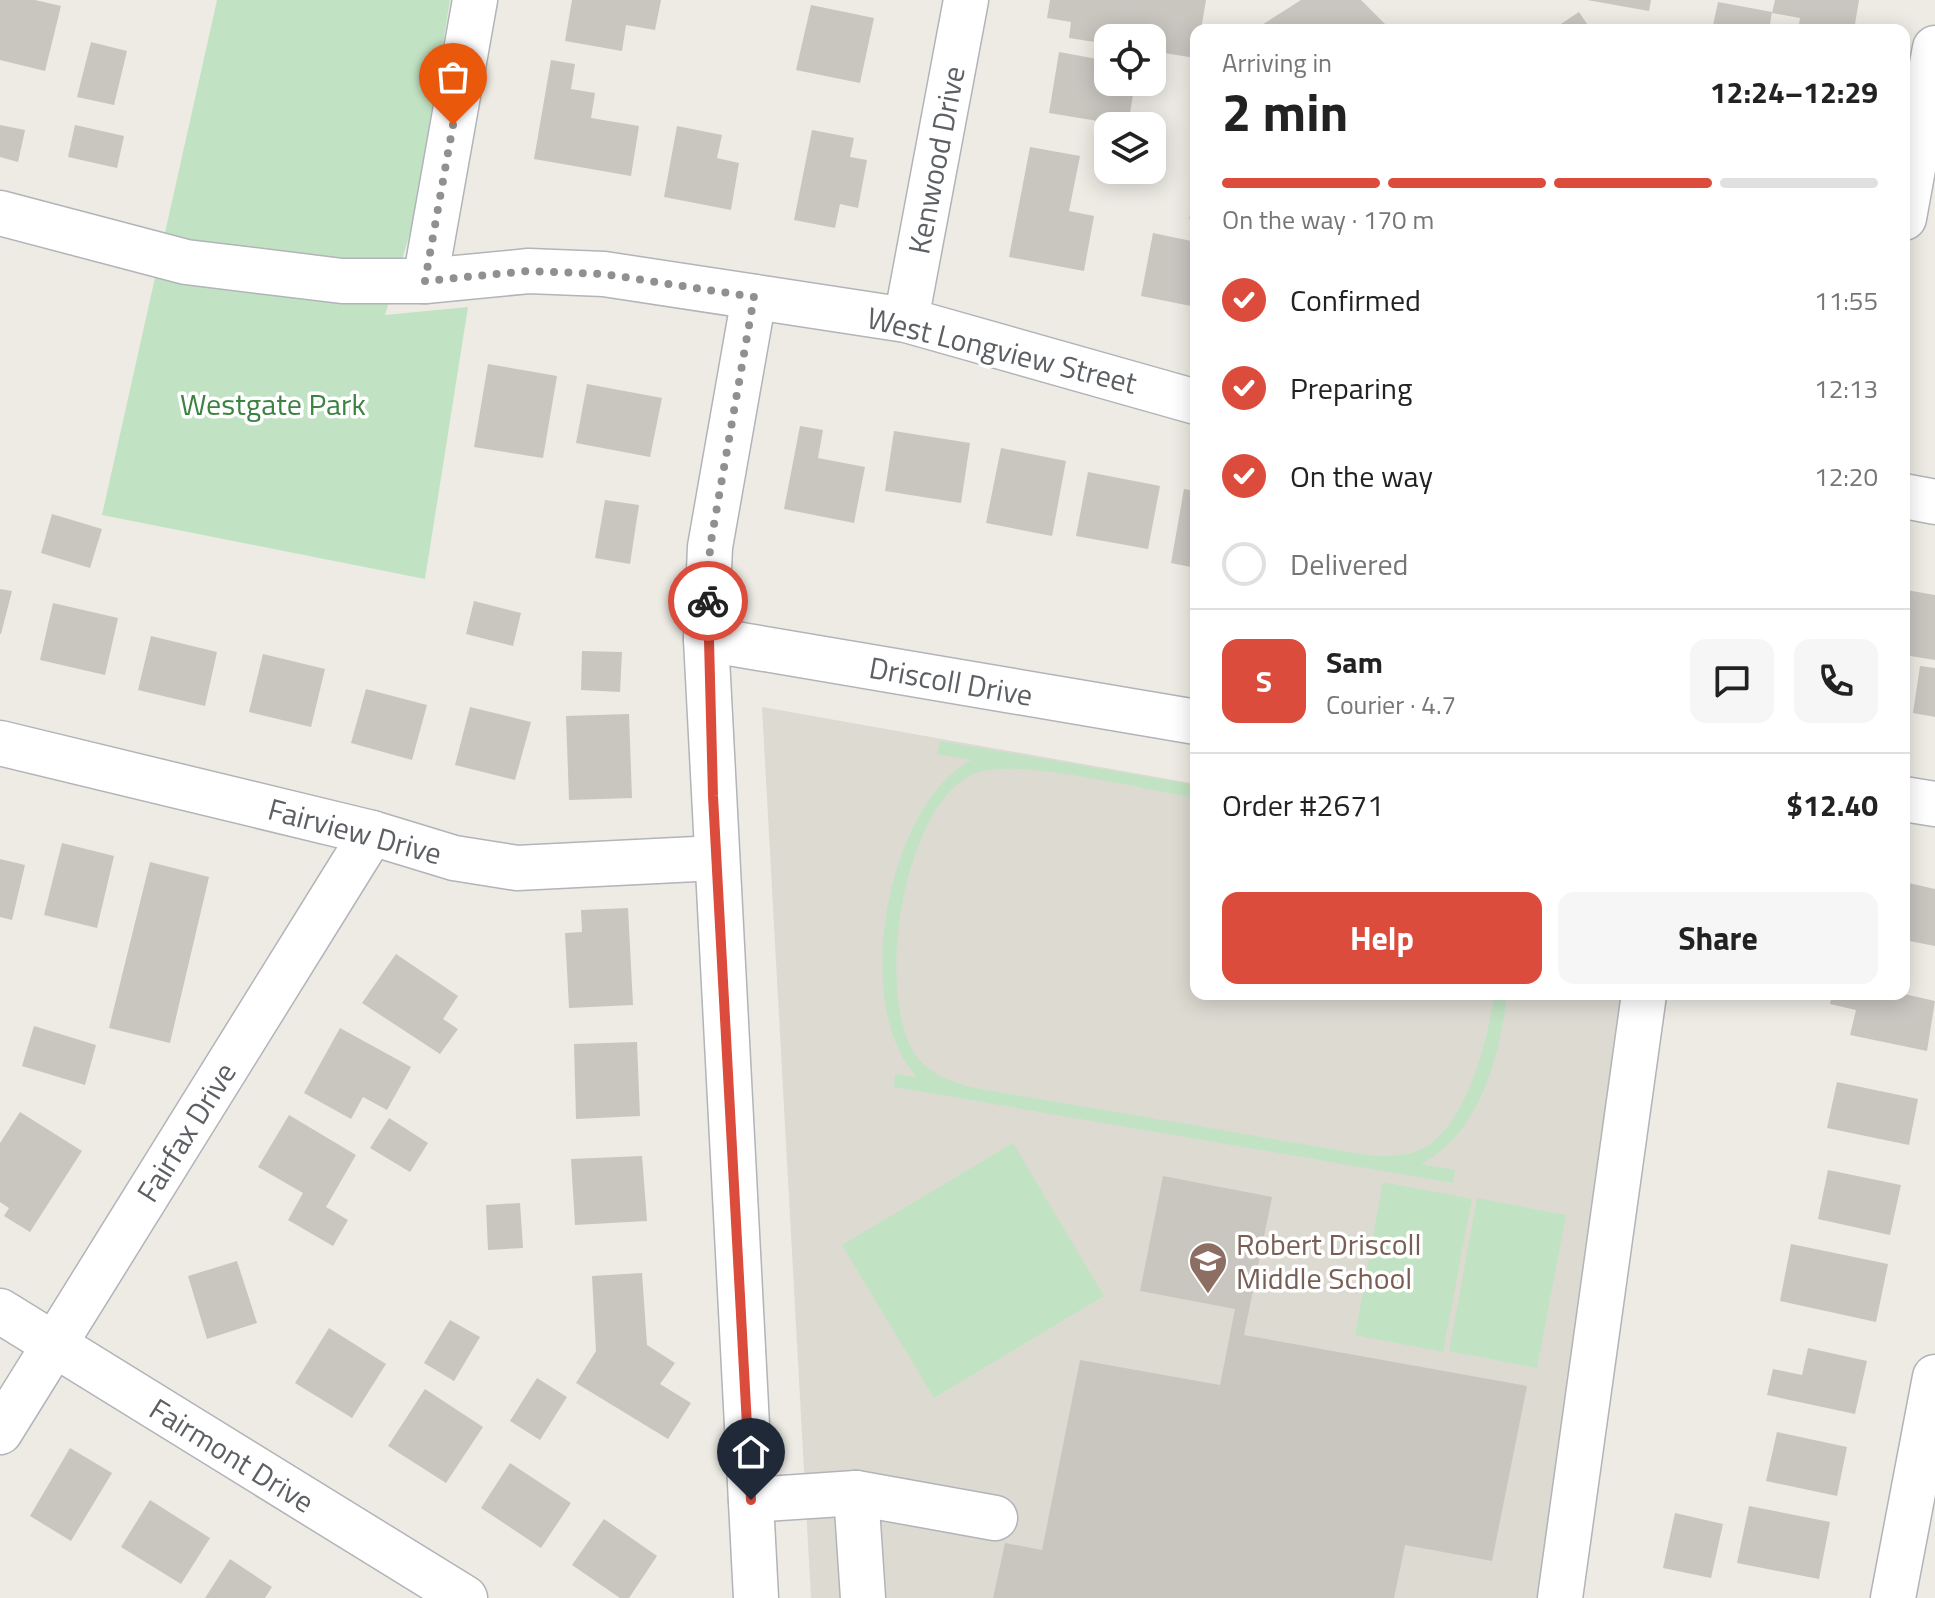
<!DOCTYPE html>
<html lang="en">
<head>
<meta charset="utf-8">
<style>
	body { margin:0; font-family:"Titillium Web",sans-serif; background:#f6f6f6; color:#222; height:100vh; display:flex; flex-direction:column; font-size:30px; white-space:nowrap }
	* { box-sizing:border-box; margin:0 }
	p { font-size:26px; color:#767676 }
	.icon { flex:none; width:44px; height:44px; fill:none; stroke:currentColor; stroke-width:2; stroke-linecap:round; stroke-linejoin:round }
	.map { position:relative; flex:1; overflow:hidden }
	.side { position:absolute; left:1190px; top:24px; width:720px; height:976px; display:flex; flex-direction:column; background:#fff; border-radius:16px; box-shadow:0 4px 20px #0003 }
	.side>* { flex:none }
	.tools { position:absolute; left:1094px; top:24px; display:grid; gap:16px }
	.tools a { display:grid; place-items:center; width:72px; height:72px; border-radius:16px; background:#fff; box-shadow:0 4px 20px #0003; font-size:40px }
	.pin { position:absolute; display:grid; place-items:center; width:68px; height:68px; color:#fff; margin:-82px -34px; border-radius:50% 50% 50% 0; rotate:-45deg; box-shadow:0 0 8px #0007 }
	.pin .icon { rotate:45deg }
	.courier { position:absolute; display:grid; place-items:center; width:80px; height:80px; margin:-40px; border:6px solid #db4c3c; border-radius:50%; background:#fff; color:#222; box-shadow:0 2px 10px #0007 }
	.headline em { font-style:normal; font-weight:700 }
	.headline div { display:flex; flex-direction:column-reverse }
	.headline { display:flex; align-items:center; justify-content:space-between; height:136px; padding:0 32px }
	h1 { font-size:52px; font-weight:700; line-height:60px }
	.bar { display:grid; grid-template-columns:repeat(4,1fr); gap:12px 8px; align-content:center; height:96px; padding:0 32px }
	.bar i { height:10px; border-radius:6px; background:#e0e0e0 }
	.bar .selected { background:#db4c3c }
	.bar p { grid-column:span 4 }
	.line { display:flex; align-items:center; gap:20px; padding:0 32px; border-top:2px solid #e0e0e0 }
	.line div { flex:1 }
	.round { display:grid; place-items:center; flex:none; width:84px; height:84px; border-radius:16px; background:#f6f6f6 }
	ol { padding:0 32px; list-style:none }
	li { display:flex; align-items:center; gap:24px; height:88px }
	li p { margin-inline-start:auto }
	li .icon { padding:8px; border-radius:50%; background:#db4c3c; color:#fff; stroke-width:4 }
	li:last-child { color:#767676 }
	li i { width:44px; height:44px; border:4px solid #e0e0e0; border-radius:50% }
	.action { display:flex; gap:16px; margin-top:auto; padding:16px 32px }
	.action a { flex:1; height:92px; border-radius:16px; background:#db4c3c; color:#fff; font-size:32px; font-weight:700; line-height:92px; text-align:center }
	.action a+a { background:#f6f6f6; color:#222 }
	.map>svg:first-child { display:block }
</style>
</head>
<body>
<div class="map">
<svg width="1935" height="1598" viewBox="0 0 1935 1598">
	<rect width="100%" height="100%" fill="#edebe4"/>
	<!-- education -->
	<path fill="#dddad2" d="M762,707L1196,784V994H1668L1575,1598H811Z"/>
	<!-- green -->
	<g fill="#c2e3c3">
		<path d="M217,0H450L415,217L385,315L468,307L425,579L102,515Z"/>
		<path d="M940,741L1196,785V798C1146,790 1023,759 979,772C903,795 872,1001 918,1058C931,1075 951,1081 970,1087L1367,1155C1386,1156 1405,1157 1422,1149C1466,1127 1489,1038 1494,994H1507C1501,1054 1479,1135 1421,1164L1455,1170L1453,1183L894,1087L895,1074L917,1077C850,1007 887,805 971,760L937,754Z"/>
		<path d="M1013,1143L1104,1296L934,1398L842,1245Z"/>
		<path d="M1383,1182L1472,1199L1443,1352L1355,1335Z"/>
		<path d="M1477,1198L1566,1215L1537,1368L1449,1351Z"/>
	</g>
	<!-- building -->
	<g fill="#c9c6c0">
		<path d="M0,0H35L61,6L45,71L0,60Z"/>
		<path d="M572,0H661L655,30L626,25L622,51L565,41Z"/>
		<path d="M1050,0H1206L1201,30H1196L1195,58L1152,51V38H1108V44L1069,38L1071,22L1047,18Z"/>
		<path d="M1301,0H1361L1391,30H1254Z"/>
		<path d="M1587,0H1651L1649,11Z"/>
		<path d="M1775,0H1859L1854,30H1798L1800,18L1772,13Z"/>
		<path d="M1718,2L1772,12L1769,30H1712Z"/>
		<path d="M811,5L874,18L860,83L796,70Z"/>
		<path d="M1579,12L1591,30H1552Z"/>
		<path d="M91,42L127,51L114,105L77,97Z"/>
		<path d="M1059,52L1108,61V82H1135L1128,126L1049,113Z"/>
		<path d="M551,60L575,64L571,89L595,93L591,118L639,126L631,176L534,159Z"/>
		<path d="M0,125L25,130L18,162L0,157Z"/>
		<path d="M75,125L124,136L117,168L68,157Z"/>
		<path d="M677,126L722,135L717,158L739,163L731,210L664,197Z"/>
		<path d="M812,130L854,138L850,157L867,160L858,208L840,204L835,228L794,220Z"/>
		<path d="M1030,147L1080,156L1069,211L1094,216L1084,271L1009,257Z"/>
		<path d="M1195,191H1196V220L1189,219Z"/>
		<path d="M1153,233L1196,242V307L1141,296Z"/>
		<path d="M488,364L557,376L543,458L474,447Z"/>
		<path d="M587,384L662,398L650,457L576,443Z"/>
		<path d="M800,426L823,430L818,458L865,467L854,523L784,509Z"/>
		<path d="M894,431L970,443L961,503L885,491Z"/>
		<path d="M1001,448L1066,461L1052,536L986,523Z"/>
		<path d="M1088,472L1160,486L1148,549L1076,536Z"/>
		<path d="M1184,489L1196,491V568L1171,563Z"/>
		<path d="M605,500L639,505L630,564L595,558Z"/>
		<path d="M52,514L102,529L90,568L41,553Z"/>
		<path d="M0,589L12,591L1,634H0Z"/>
		<path d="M1906,590L1935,595V660L1904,655Z"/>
		<path d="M474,601L521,613L513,646L466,634Z"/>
		<path d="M53,603L118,618L105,675L40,660Z"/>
		<path d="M151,636L217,652L205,706L138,690Z"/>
		<path d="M582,651L622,652L620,692L581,690Z"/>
		<path d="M263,654L325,669L311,727L249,712Z"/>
		<path d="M1920,666L1935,668V717L1913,713Z"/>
		<path d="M366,689L427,705L412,760L351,743Z"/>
		<path d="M470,707L531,722L515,780L455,765Z"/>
		<path d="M629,714L632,798L569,800L566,716Z"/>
		<path d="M62,843L114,856L97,928L44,915Z"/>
		<path d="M0,859L25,865L12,920L0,917Z"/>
		<path d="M150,862L209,877L170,1043L109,1028Z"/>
		<path d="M1904,882L1935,889V946L1904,940Z"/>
		<path d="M628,908L633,1005L569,1008L565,933L582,932L581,910Z"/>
		<path d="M396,954L458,996L443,1019L458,1029L440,1054L362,1003Z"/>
		<path d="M1832,994H1904L1935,1001L1927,1051L1850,1035L1856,1010L1830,1004Z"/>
		<path d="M34,1026L96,1045L85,1085L22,1066Z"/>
		<path d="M340,1028L411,1067L387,1110L363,1097L351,1119L304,1093Z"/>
		<path d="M637,1042L640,1116L576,1119L574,1044Z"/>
		<path d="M1837,1082L1918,1099L1909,1145L1827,1128Z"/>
		<path d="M20,1112L82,1151L30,1232L4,1216L9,1208L0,1202V1143Z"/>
		<path d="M289,1115L356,1155L326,1207L348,1220L333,1246L288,1220L303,1193L258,1167Z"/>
		<path d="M389,1118L428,1143L410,1172L370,1148Z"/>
		<path d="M642,1156L647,1221L575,1225L571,1159Z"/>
		<path d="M1828,1170L1901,1185L1890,1235L1818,1219Z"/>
		<path d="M1163,1176L1272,1197L1244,1335L1527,1386L1492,1561L1405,1545L1394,1598H993L1005,1543L1042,1550L1080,1360L1220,1385L1235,1309L1140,1291Z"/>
		<path d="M520,1203L523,1248L488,1250L486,1205Z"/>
		<path d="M1791,1244L1888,1264L1876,1322L1780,1301Z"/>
		<path d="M237,1261L257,1323L207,1339L188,1276Z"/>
		<path d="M642,1273L647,1345L675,1363L660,1384L691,1403L668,1439L576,1383L596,1351L592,1276Z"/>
		<path d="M450,1320L480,1337L454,1381L424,1363Z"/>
		<path d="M329,1328L386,1364L352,1418L295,1383Z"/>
		<path d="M1808,1348L1867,1361L1855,1414L1767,1395L1773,1369L1802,1375Z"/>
		<path d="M537,1378L567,1397L540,1440L510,1421Z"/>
		<path d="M425,1389L483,1427L446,1483L388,1446Z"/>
		<path d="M1777,1432L1847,1447L1837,1496L1766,1481Z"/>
		<path d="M70,1448L112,1473L71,1541L30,1516Z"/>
		<path d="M510,1463L571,1503L541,1548L481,1508Z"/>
		<path d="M150,1500L210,1538L181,1584L121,1547Z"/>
		<path d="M1749,1506L1830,1522L1819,1579L1737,1563Z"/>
		<path d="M1675,1513L1723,1524L1711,1578L1663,1568Z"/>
		<path d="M604,1519L657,1556L629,1598H620L572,1565Z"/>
		<path d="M230,1559L272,1587L265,1598H205Z"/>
	</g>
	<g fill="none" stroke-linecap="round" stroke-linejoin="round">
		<!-- minor casing -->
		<g stroke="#b1b4b8" stroke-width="47">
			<g id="minor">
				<path d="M0,213L186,262L342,281H425L529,271L604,274L906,320L1196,402"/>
				<path d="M1904,218L1935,48"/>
				<path d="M425,281L475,0"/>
				<path d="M754,297L710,547L706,639L756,1598"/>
				<path d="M906,320L966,0"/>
				<path d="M1904,496L1935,502"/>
				<path d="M706,639L1196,722"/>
				<path d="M0,743L372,833L454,858L517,868L716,858"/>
				<path d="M1904,799L1935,804"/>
				<path d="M0,1311L465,1598"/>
				<path d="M0,1432L372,833"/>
				<path d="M856,1493L863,1598"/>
				<path d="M751,1500L856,1493L995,1518"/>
				<path d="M1560,1598L1644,994"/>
				<path d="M1893,1598L1935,1377"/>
			</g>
		</g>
		<!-- minor -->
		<use href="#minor" stroke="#fff" stroke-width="44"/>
	</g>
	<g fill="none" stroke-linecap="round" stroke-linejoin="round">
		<!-- done -->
		<path stroke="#8f9090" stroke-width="8" stroke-dasharray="0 14.4" d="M453,125L425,281L529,271L604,274L754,297L710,547L708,601"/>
		<!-- route -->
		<path stroke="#db4c3c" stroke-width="10" d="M708,601L713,796L751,1500"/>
	</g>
	<!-- icons -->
	<defs>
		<g id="school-pin" transform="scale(2)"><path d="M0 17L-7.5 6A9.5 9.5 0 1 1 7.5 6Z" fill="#8d6e63" stroke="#fff"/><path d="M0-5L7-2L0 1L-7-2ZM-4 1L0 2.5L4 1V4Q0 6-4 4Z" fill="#fff"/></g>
	</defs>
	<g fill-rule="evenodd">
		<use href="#school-pin" x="1208" y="1261"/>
	</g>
	<g text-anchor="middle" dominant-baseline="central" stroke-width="7" stroke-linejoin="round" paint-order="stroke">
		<!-- street labels -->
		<g font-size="30" fill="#5c5f63" stroke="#fff">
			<text transform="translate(936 160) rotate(-79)">Kenwood Drive</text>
			<text transform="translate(1002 350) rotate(14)">West Longview Street</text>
			<text transform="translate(951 681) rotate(10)">Driscoll Drive</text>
			<text transform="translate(355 831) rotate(15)">Fairview Drive</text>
			<text transform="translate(186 1132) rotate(-58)">Fairfax Drive</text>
			<text transform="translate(232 1455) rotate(32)">Fairmont Drive</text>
		</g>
		<!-- park labels -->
		<g font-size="30" fill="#3c8241" stroke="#fff">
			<text x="273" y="404">Westgate Park</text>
		</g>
		<!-- education labels -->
		<g font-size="30" fill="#785e54" stroke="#fff" text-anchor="start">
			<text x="1236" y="1244">Robert Driscoll<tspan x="1236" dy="34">Middle School</tspan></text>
		</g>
	</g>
</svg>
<div class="tools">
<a><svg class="icon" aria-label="locate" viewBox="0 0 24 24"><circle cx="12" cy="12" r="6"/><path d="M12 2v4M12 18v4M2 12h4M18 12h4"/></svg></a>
<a><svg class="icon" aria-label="layers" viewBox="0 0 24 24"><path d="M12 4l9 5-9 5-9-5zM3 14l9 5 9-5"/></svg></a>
</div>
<div class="pin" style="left:453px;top:125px;background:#ea580c"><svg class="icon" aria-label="bag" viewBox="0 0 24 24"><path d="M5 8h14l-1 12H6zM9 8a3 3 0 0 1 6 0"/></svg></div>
<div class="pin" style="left:751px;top:1500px;background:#1f2937"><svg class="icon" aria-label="home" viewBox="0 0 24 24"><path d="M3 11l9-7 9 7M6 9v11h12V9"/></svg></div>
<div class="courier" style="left:708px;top:601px"><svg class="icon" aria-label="bike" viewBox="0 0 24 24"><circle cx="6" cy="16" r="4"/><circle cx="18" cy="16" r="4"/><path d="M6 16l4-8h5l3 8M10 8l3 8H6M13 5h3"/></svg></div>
<section class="side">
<div class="headline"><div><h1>2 min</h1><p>Arriving in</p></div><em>12:24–12:29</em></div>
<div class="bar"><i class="selected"></i><i class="selected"></i><i class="selected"></i><i></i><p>On the way · 170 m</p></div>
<ol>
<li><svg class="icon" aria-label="check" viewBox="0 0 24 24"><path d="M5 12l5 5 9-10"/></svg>Confirmed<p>11:55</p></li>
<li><svg class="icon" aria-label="check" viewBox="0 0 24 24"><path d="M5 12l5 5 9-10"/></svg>Preparing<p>12:13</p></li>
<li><svg class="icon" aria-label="check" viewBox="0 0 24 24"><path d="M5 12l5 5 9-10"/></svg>On the way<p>12:20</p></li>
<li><i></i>Delivered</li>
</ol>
<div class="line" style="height:144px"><b class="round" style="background:#db4c3c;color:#fff">S</b><div><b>Sam</b><p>Courier · 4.7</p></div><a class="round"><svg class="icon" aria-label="chat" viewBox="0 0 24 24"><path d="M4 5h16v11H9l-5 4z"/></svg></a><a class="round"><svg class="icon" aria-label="phone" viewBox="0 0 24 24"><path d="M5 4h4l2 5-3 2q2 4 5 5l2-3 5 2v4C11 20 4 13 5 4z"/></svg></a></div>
<div class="line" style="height:104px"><div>Order #2671</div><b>$12.40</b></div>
<div class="action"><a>Help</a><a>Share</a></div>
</section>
</div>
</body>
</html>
